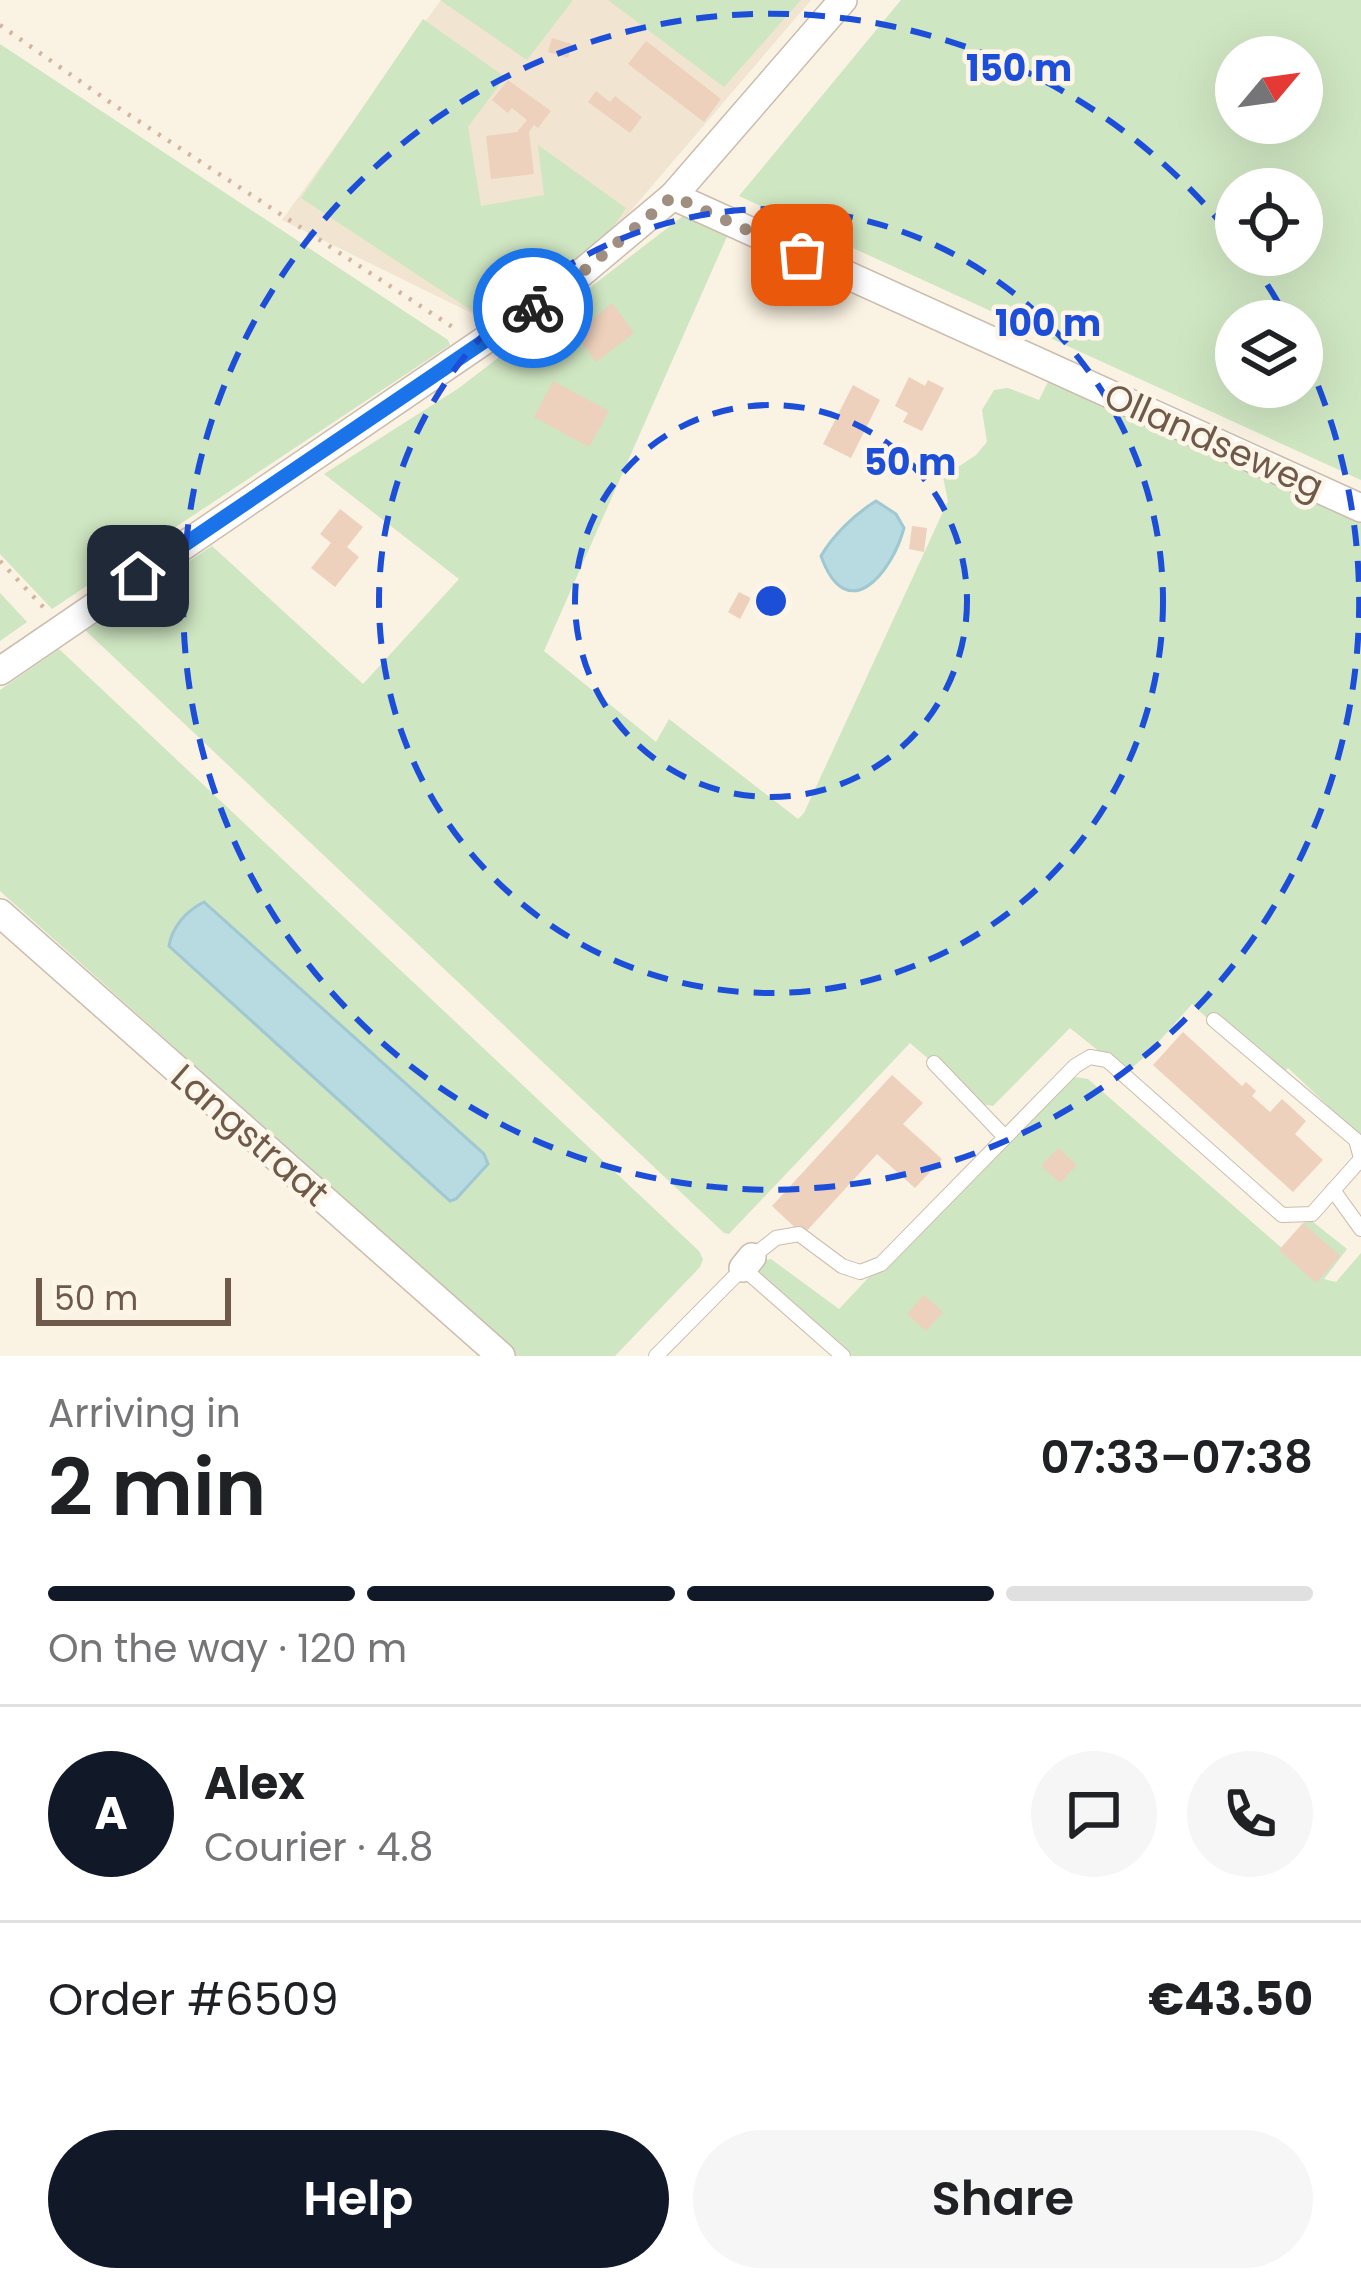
<!DOCTYPE html>
<html lang="en">
<head>
<meta charset="utf-8">
<style>
	body { margin:0; font-family:Poppins,sans-serif; background:#f6f6f6; color:#202124; height:100vh; display:flex; flex-direction:column; font-size:45px; white-space:nowrap }
	* { box-sizing:border-box; margin:0 }
	p { font-size:39px; color:#757577 }
	.icon { flex:none; width:66px; height:66px; fill:none; stroke:currentColor; stroke-width:2; stroke-linecap:round; stroke-linejoin:round }
	.map { position:relative; height:1356px; overflow:hidden }
	.drawer { display:flex; flex-direction:column; background:#fff; flex:1 }
	.drawer>* { flex:none }
	.needle { width:78px; rotate:61deg }
	.buttons { position:absolute; left:1215px; top:36px; display:grid; gap:24px }
	.buttons a { display:grid; place-items:center; width:108px; height:108px; border-radius:50%; background:#fff; box-shadow:0 12px 48px #0002; font-size:60px }
	.scale { position:absolute; left:36px; bottom:30px; width:195px; box-sizing:border-box; padding-left:12px; border:6px solid #6f594b; border-top:0; font-size:33px; line-height:42px; white-space:nowrap; color:#6f594b; -webkit-text-stroke:9px #fdf6e8; paint-order:stroke }
	.pin { position:absolute; display:grid; place-items:center; width:102px; height:102px; color:#fff; margin:-51px; border-radius:24px; box-shadow:0 6px 18px #0006 }
	.courier { position:absolute; display:grid; place-items:center; width:120px; height:120px; margin:-60px; border:9px solid #1a73e8; border-radius:50%; background:#fff; color:#222; box-shadow:0 3px 15px #0007 }
	.summary em { font-style:normal; font-weight:600 }
	.summary div { display:flex; flex-direction:column-reverse }
	.summary { display:flex; align-items:center; justify-content:space-between; height:204px; padding:0 48px }
	h1 { font-size:78px; font-weight:600; line-height:90px }
	.bar { display:grid; grid-template-columns:repeat(4,1fr); gap:18px 12px; align-content:center; height:144px; padding:0 48px }
	.bar i { height:15px; border-radius:9px; background:#e0e0e0 }
	.bar .active { background:#111827 }
	.bar p { grid-column:span 4 }
	.line { display:flex; align-items:center; gap:30px; padding:0 48px; border-top:3px solid #e0e0e0 }
	.line div { flex:1 }
	.round { display:grid; place-items:center; flex:none; width:126px; height:126px; border-radius:63px; background:#f6f6f6 }
	.action { display:flex; gap:24px; margin-top:auto; padding:24px 48px }
	.action a { flex:1; height:138px; border-radius:72px; background:#111827; color:#fff; font-size:48px; font-weight:600; line-height:138px; text-align:center }
	.action a+a { background:#f6f6f6; color:#202124 }
	.map>svg:first-child { display:block }
</style>
</head>
<body>
<div class="map">
<svg width="1361" height="1356" viewBox="0 0 1361 1356">
	<rect width="100%" height="100%" fill="#faf2e2"/>
	<!-- residential -->
	<path fill="#f1e4d1" d="M441,0H811L522,338L282,220Z"/>
	<!-- green -->
	<g fill="#cfe6c2" fill-rule="evenodd">
		<path d="M440,0H573L527,60Z"/>
		<path d="M608,0H801L724,87Z"/>
		<path d="M901,0H1361V480L739,196ZM1236,57H1302V123H1236ZM1236,189H1302V255H1236ZM1236,321H1302V387H1236Z"/>
		<path d="M423,19L505,77L468,127L481,206L544,195L538,145L626,208C592,264 540,287 486,320L301,198Z"/>
		<path d="M0,44L448,340L450,345L52,609L0,554Z"/>
		<path d="M687,213L729,232L544,651L656,742L669,719L798,819L804,813L948,501L943,477L976,455L987,442L982,410L994,390L1008,388L1039,400L1049,380L1361,523V1137L1288,1068L1275,1082L1192,1004L1148,1054L1126,1073L1070,1028L993,1106L981,1104L910,1043L729,1234L724,1233L85,630L212,546L363,684L459,579L324,474L459,388Z"/>
		<path d="M0,593L27,622L0,641Z"/>
		<path d="M59,649L699,1251L703,1259L700,1267L615,1356H515L382,1233L0,891V690ZM170,946L456,1199L449,1200Z"/>
		<path d="M1068,1076L1088,1079L1283,1249L1308,1218L1347,1249L1324,1279L1336,1282L1361,1253V1356H833L749,1264L771,1259L839,1309L982,1157Z"/>
	</g>
	<!-- water -->
	<g fill="#b8dae1" stroke="#a0c8d2" stroke-width="3">
		<path d="M876,501L896,514L904,528C892,573 847,628 821,556C833,535 855,514 876,501Z"/>
		<path d="M204,902L484,1154L488,1164L456,1199L450,1201L169,946C172,927 186,911 204,902Z"/>
	</g>
	<!-- building -->
	<g fill="#edd1bc">
		<path d="M552,38L572,44L568,58L548,52Z"/>
		<path d="M646,41L721,99L704,122L628,64Z"/>
		<path d="M508,80L551,111L538,128L534,125L529,132L534,174L491,179L486,136L517,132L527,120L512,108L508,113L492,100Z"/>
		<path d="M596,91L610,102L615,96L642,117L630,133L588,102Z"/>
		<path d="M612,303L634,333L596,362L575,334Z"/>
		<path d="M909,377L925,386L928,380L944,388L922,431L903,422L908,413L895,406Z"/>
		<path d="M553,381L609,411L589,447L534,417Z"/>
		<path d="M853,385L880,400L851,458L823,444Z"/>
		<path d="M340,509L363,527L347,547L359,557L335,587L311,568L331,543L320,534Z"/>
		<path d="M912,526L927,528L924,552L909,549Z"/>
		<path d="M739,592L751,598L740,619L728,612Z"/>
		<path d="M1183,1032L1242,1086L1246,1082L1256,1091L1252,1096L1270,1112L1282,1099L1306,1121L1295,1134L1323,1160L1293,1192L1153,1065Z"/>
		<path d="M892,1075L923,1103L903,1124L942,1159L915,1188L877,1154L803,1235L772,1206Z"/>
		<path d="M1058,1148L1077,1165L1060,1183L1041,1166Z"/>
		<path d="M1303,1223L1340,1256L1316,1283L1279,1250Z"/>
		<path d="M924,1295L943,1312L926,1331L907,1314Z"/>
	</g>
	<g fill="none" stroke-linecap="round" stroke-linejoin="round">
		<!-- lane casing -->
		<g stroke="#ccbcad" stroke-width="16">
			<g id="lane">
				<path d="M1214,1020L1356,1140L1361,1158"/>
				<path d="M934,1063L1004,1136"/>
				<path d="M1333,1190L1361,1229"/>
				<path d="M752,1257L776,1238L799,1234L842,1266L860,1272L881,1264L1075,1066L1090,1057L1107,1060L1282,1215L1312,1214L1361,1159"/>
				<path d="M656,1356L743,1268L843,1356"/>
			</g>
		</g>
		<!-- street casing -->
		<g stroke="#ccbcad" stroke-width="30">
			<g id="street">
				<path d="M673,196L1361,508"/>
				<path d="M0,671L573,280L673,196L843,0"/>
				<path d="M0,913L501,1356"/>
				<path d="M743,1268L752,1257"/>
			</g>
		</g>
		<!-- path -->
		<g stroke="#d1b5a0" stroke-width="4.5" stroke-dasharray="3 9" stroke-linecap="butt">
			<path d="M0,25L111,103L454,328"/>
			<path d="M0,561L46,610"/>
		</g>
		<!-- lane -->
		<use href="#lane" stroke="#fff" stroke-width="14"/>
		<!-- street -->
		<use href="#street" stroke="#fff" stroke-width="27"/>
	</g>
	<g fill="none" stroke-linecap="round" stroke-linejoin="round">
		<!-- done -->
		<path stroke="#a08f80" stroke-width="12" stroke-dasharray="0 21.6" d="M533,308L573,280L673,196L802,255"/>
		<!-- route -->
		<path stroke="#1a73e8" stroke-width="15" d="M138,576L533,308"/>
	</g>
	<!-- distance rings -->
	<g fill="none" stroke="#1d4ed8" stroke-width="6" stroke-dasharray="21 15">
		<circle cx="771" cy="601" r="196"/>
		<circle cx="771" cy="601" r="392"/>
		<path d="M1247 255A588 588 0 0 1 1288 320M1304 353A588 588 0 1 1 1234 239"/>
	</g>
	<g text-anchor="middle" dominant-baseline="central" stroke-width="9" stroke-linejoin="round" paint-order="stroke">
		<!-- street labels -->
		<g font-size="36" fill="#6f594b" stroke="#fdf6e8">
			<text transform="translate(1214 441) rotate(24)">Ollandseweg</text>
			<text transform="translate(250 1135) rotate(41)">Langstraat</text>
		</g>
	</g>
	<circle cx="771" cy="601" r="18" fill="#1d4ed8" stroke="#fdf6e8" stroke-width="6"/>
	<g font-size="36" text-anchor="middle" font-weight="bold" fill="#1d4ed8" stroke="#fdf6e8" stroke-width="9" stroke-linejoin="round" paint-order="stroke">
		<text x="1019" y="81">150 m</text>
		<text x="1048" y="336">100 m</text>
		<text x="910" y="475">50 m</text>
	</g>
</svg>
<div class="buttons">
<a><svg class="needle" viewBox="-14 -14 28 28"><path d="M0-13l5 13h-10z" fill="#e53935"/><path d="M0 13l5-13h-10z" fill="#757577"/></svg></a>
<a><svg class="icon" aria-label="locate" viewBox="0 0 24 24"><circle cx="12" cy="12" r="6"/><path d="M12 2v4M12 18v4M2 12h4M18 12h4"/></svg></a>
<a><svg class="icon" aria-label="layers" viewBox="0 0 24 24"><path d="M12 4l9 5-9 5-9-5zM3 14l9 5 9-5"/></svg></a>
</div>
<div class="scale">50 m</div>
<div class="pin" style="left:802px;top:255px;background:#ea580c"><svg class="icon" aria-label="bag" viewBox="0 0 24 24"><path d="M5 8h14l-1 12H6zM9 8a3 3 0 0 1 6 0"/></svg></div>
<div class="pin" style="left:138px;top:576px;background:#1f2937"><svg class="icon" aria-label="home" viewBox="0 0 24 24"><path d="M3 11l9-7 9 7M6 9v11h12V9"/></svg></div>
<div class="courier" style="left:533px;top:308px"><svg class="icon" aria-label="bike" viewBox="0 0 24 24"><circle cx="6" cy="16" r="4"/><circle cx="18" cy="16" r="4"/><path d="M6 16l4-8h5l3 8M10 8l3 8H6M13 5h3"/></svg></div>
</div>
<section class="drawer">
<div class="summary"><div><h1>2 min</h1><p>Arriving in</p></div><em>07:33–07:38</em></div>
<div class="bar"><i class="active"></i><i class="active"></i><i class="active"></i><i></i><p>On the way · 120 m</p></div>
<div class="line" style="height:216px"><b class="round" style="background:#111827;color:#fff">A</b><div><b>Alex</b><p>Courier · 4.8</p></div><a class="round"><svg class="icon" aria-label="chat" viewBox="0 0 24 24"><path d="M4 5h16v11H9l-5 4z"/></svg></a><a class="round"><svg class="icon" aria-label="phone" viewBox="0 0 24 24"><path d="M5 4h4l2 5-3 2q2 4 5 5l2-3 5 2v4C11 20 4 13 5 4z"/></svg></a></div>
<div class="line" style="height:156px"><div>Order #6509</div><b>€43.50</b></div>
<div class="action"><a>Help</a><a>Share</a></div>
</section>
</body>
</html>
